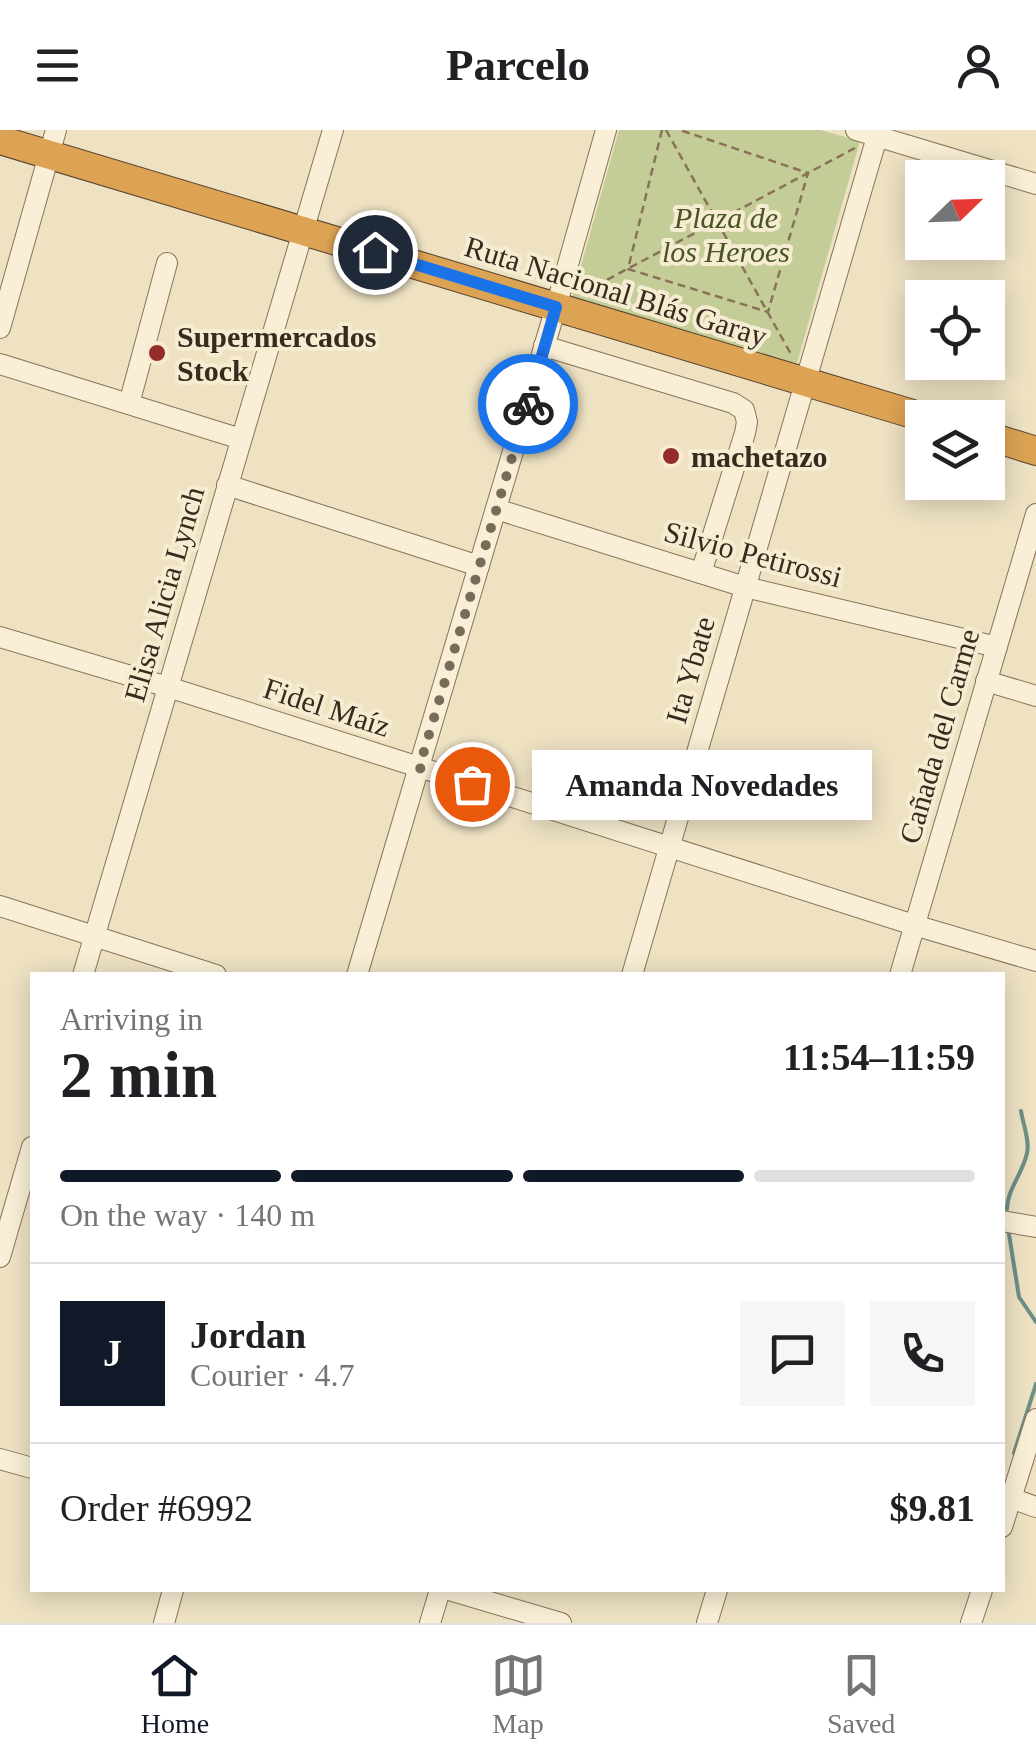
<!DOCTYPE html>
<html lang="en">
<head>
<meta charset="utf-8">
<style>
	body { margin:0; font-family:Georgia,serif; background:#f6f6f6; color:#202124; height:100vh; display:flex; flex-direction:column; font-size:38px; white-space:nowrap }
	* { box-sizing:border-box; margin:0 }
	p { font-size:32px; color:#757577 }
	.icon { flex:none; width:55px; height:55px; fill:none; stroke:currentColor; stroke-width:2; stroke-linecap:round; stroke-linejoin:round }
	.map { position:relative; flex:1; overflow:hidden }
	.details { position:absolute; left:30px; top:842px; width:975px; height:620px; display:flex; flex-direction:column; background:#fff; border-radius:0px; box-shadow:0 5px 25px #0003 }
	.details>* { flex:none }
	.needle { width:65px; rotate:67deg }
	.controls { position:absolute; left:905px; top:30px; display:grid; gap:20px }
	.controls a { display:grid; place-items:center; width:100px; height:100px; border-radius:0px; background:#fff; box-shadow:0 5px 25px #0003; font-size:50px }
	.pin { position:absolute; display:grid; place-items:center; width:85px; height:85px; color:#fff; margin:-42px; border:5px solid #fff; border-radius:50%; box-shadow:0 2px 10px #0007 }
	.courier { position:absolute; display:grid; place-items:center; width:100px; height:100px; margin:-50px; border:8px solid #1a73e8; border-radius:50%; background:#fff; color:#222; box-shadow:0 2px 12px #0007 }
	.bubble { position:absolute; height:70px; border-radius:0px; background:#fff; box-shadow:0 5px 25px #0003; font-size:32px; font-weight:600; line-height:70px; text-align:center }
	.head em { font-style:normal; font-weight:600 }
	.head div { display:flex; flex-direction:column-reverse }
	.head { display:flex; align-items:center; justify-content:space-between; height:170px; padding:0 30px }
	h1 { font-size:65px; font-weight:600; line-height:75px }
	.bar { display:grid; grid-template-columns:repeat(4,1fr); gap:15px 10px; align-content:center; height:120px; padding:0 30px }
	.bar i { height:12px; border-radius:8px; background:#e0e0e0 }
	.bar .current { background:#111827 }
	.bar p { grid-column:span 4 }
	.line { display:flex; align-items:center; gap:25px; padding:0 30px; border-top:2px solid #e0e0e0 }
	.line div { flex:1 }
	.round { display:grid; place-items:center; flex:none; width:105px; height:105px; border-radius:0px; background:#f6f6f6 }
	header { display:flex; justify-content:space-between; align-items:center; height:130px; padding:0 30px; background:#fff; font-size:45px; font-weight:600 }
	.menu { display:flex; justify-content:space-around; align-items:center; height:140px; border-top:2px solid #e0e0e0; background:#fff; font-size:28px; color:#757577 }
	.menu a { display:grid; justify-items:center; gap:5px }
	.menu .current { color:#111827 }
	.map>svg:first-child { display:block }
</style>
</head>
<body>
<header><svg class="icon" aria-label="menu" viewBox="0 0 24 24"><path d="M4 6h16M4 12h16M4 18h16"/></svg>Parcelo<svg class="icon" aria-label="person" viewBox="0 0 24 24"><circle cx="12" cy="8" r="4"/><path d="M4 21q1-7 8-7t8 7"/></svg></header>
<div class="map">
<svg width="1036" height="1493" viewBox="0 0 1036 1493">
	<rect width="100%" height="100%" fill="#eee2c3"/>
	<!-- green -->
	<path fill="#c4cc97" d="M619,0H820L860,11L797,233L572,168Z"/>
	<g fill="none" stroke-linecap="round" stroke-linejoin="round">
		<!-- stream -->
		<g stroke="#6c8f87" stroke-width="4">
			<path d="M1007,1079C1007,1060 1023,1043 1027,1023C1030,1011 1023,994 1021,981"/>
			<path d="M1008,1098L1019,1167L1036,1192"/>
			<path d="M1014,1323L1036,1254"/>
		</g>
		<!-- minor casing -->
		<g stroke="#88735a" stroke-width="22">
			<g id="minor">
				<path d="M856,0L1036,54"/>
				<path d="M0,198L56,0"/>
				<path d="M544,216L733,273L744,280L747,292L745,303L701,443"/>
				<path d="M0,234L241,309"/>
				<path d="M129,274L167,133"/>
				<path d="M227,355L479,436"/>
				<path d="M496,379L745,457L997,517"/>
				<path d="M0,507L168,557L914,795L1036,831"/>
				<path d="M986,551L1036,566"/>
				<path d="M0,776L216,845"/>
				<path d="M83,845L333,0"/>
				<path d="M357,845L556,177L606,0"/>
				<path d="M632,845L879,0"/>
				<path d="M900,845L1036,384"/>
				<path d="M1002,1091L1036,1097"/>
				<path d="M0,1127L32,1017"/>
				<path d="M0,1329L32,1338"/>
				<path d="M1002,1365L1036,1377"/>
				<path d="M1002,1397L1036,1289"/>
				<path d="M449,1460L561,1493"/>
				<path d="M164,1493L173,1460"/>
				<path d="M430,1493L440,1460"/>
				<path d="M707,1493L717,1460"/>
				<path d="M971,1493L982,1460"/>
			</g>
		</g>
		<!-- highway casing -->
		<g stroke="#55412e" stroke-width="30">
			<g id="highway">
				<path d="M0,10L926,288"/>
				<path d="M988,306L1036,321"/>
			</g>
		</g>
		<!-- path -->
		<g stroke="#88735a" stroke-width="2.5" stroke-dasharray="8 5" stroke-linecap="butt">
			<path d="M662,0L628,139L768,182L808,43L680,0"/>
			<path d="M666,0L792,226"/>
			<path d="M584,162L855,18"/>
		</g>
		<!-- minor -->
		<use href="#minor" stroke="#f9efd6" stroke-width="20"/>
		<!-- highway -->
		<use href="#highway" stroke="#dda354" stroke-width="28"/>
	</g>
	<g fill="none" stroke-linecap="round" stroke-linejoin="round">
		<!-- done -->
		<path stroke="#786b58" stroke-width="10" stroke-dasharray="0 18" d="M472,654L419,638L528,274"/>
		<!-- route -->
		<path stroke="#1a73e8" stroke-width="12" d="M375,122L556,177L528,274"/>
	</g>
	<!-- markers -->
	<g fill="#962c2a" stroke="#f5ecd2" stroke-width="4">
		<circle cx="157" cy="223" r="10"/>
		<circle cx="671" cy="326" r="10"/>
	</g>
	<g text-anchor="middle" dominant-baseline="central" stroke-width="8" stroke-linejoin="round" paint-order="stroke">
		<!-- park labels -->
		<g font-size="30" font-style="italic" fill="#475424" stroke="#f5ecd2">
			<text x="726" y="87">Plaza de<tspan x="726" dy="34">los Heroes</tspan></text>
		</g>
		<!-- street labels -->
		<g font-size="30" fill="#382b1e" stroke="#f5ecd2">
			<text transform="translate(616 161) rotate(17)">Ruta Nacional Blás Garay</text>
			<text transform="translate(753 424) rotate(15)">Silvio Petirossi</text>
			<text transform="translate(164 464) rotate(-74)">Elisa Alicia Lynch</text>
			<text transform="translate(690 540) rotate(-74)">Ita Ybate</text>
			<text transform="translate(327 577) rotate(18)">Fidel Maíz</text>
			<text transform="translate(939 606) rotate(-74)">Cañada del Carme</text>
		</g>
		<!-- poi labels -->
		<g font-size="30" font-weight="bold" fill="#382b1e" stroke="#f5ecd2" text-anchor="start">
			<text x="177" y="206">Supermercados<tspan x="177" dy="34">Stock</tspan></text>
			<text x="691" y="326">machetazo</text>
		</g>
	</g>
</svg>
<div class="controls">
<a><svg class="needle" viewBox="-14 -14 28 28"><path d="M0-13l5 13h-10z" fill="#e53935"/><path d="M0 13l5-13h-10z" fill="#757577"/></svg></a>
<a><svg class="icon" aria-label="locate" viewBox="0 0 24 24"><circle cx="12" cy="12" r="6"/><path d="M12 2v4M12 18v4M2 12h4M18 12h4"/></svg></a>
<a><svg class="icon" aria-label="layers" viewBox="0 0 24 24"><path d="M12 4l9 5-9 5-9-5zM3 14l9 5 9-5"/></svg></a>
</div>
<div class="pin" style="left:472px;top:654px;background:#ea580c"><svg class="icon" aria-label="bag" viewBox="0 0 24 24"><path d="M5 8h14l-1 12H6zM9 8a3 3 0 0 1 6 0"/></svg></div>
<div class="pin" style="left:375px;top:122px;background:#1f2937"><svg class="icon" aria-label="home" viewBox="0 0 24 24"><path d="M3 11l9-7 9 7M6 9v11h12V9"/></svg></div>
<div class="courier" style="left:528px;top:274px"><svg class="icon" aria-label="bike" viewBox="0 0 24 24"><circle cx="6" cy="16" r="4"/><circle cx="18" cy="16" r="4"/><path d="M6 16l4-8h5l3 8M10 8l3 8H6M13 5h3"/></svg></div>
<div class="bubble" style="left:532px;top:620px;width:340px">Amanda Novedades</div>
<section class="details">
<div class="head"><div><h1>2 min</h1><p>Arriving in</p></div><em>11:54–11:59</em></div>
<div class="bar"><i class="current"></i><i class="current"></i><i class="current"></i><i></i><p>On the way · 140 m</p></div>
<div class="line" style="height:180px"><b class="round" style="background:#111827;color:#fff">J</b><div><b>Jordan</b><p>Courier · 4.7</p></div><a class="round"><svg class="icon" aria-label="chat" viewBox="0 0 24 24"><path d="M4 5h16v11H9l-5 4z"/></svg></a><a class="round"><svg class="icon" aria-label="phone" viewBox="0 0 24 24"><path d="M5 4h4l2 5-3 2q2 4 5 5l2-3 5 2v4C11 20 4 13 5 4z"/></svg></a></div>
<div class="line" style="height:130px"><div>Order #6992</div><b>$9.81</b></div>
</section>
</div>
<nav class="menu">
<a class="current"><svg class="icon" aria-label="home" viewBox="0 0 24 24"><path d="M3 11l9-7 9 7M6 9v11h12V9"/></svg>Home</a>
<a><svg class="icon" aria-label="map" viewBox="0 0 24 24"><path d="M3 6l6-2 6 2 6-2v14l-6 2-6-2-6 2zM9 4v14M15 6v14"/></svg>Map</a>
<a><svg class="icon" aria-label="saved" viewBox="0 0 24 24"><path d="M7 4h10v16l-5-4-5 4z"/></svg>Saved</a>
</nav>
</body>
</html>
